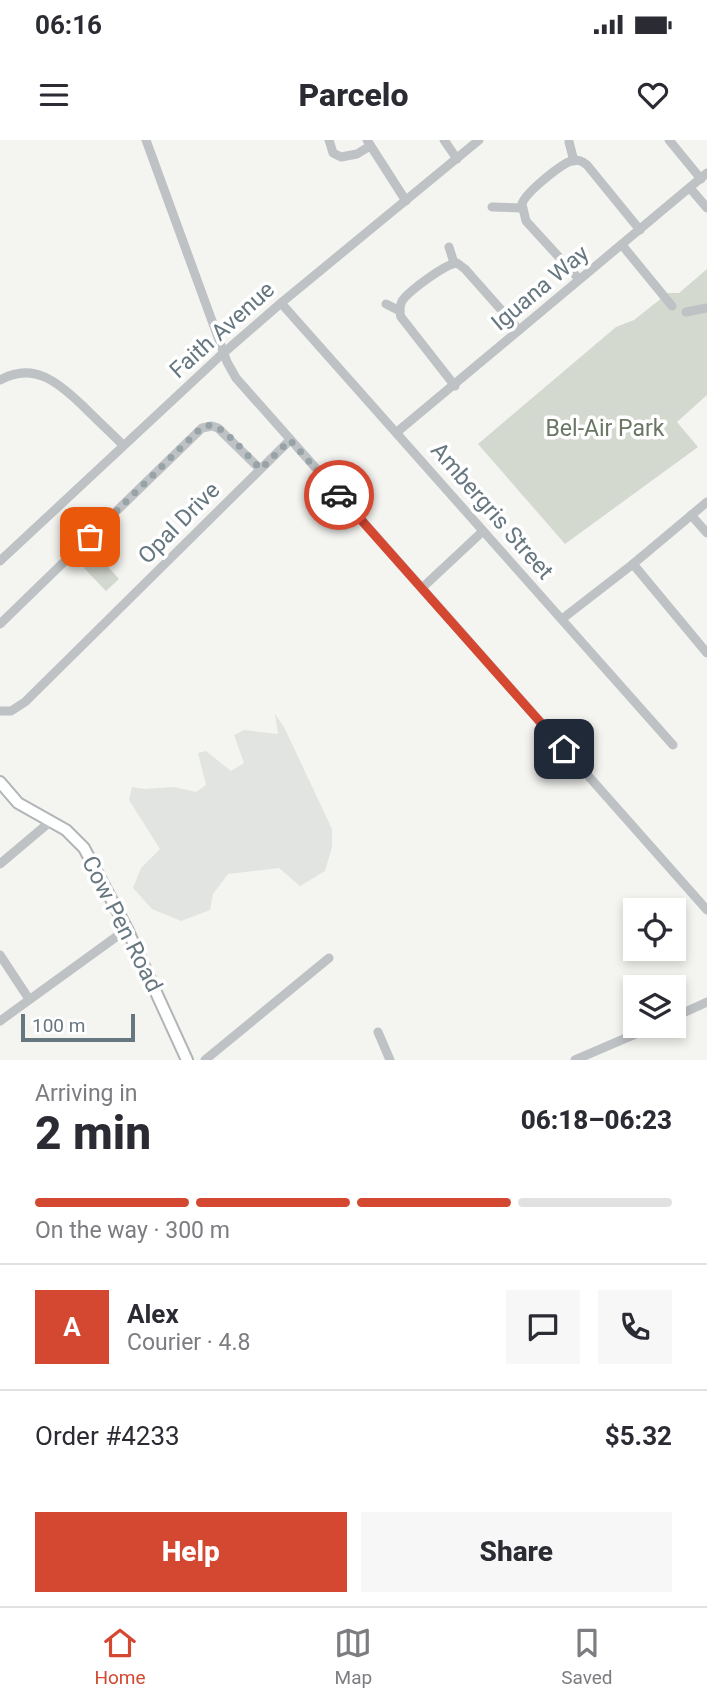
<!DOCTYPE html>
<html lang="en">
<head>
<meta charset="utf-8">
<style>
	body { margin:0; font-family:Roboto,sans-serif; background:#f7f7f7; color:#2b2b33; height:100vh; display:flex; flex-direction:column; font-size:26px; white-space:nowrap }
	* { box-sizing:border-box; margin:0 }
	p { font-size:23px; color:#7c7c81 }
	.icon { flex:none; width:38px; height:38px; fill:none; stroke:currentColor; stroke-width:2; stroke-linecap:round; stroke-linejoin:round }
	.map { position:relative; height:920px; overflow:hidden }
	.side { display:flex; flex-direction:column; background:#fff; flex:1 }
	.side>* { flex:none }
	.controls { position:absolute; left:623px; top:758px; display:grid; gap:14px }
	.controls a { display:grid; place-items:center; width:63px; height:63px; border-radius:0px; background:#fff; box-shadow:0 4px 10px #0003; font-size:35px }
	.scale { position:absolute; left:21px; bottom:18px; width:114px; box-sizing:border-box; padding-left:7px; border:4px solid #667780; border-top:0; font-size:19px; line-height:24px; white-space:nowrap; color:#667780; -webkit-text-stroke:5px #fff; paint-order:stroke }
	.pin { position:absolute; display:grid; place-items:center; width:60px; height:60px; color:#fff; margin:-30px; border-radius:14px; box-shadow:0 4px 10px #0006 }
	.courier { position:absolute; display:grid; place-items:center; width:70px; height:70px; margin:-35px; border:5px solid #d44731; border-radius:50%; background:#fff; color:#222; box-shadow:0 2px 9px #0007 }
	.headline em { font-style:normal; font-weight:800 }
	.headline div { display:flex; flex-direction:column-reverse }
	.headline { display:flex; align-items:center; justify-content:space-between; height:119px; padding:0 35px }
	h1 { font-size:46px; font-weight:800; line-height:52px }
	.bar { display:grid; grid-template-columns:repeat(4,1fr); gap:10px 7px; align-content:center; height:84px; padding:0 35px }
	.bar i { height:9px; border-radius:5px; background:#e1e1e2 }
	.bar .current { background:#d44731 }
	.bar p { grid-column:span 4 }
	.line { display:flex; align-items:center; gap:18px; padding:0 35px; border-top:2px solid #e1e1e2 }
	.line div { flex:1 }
	.round { display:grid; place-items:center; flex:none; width:74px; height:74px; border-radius:0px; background:#f7f7f7 }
	.button { display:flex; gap:14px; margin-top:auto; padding:14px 35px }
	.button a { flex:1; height:80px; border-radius:0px; background:#d44731; color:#fff; font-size:28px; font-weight:800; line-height:80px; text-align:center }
	.button a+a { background:#f7f7f7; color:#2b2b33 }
	.status { display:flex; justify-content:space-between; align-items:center; height:49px; padding:0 35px; background:#fff; direction:ltr }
	.status svg { height:19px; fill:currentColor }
	header { display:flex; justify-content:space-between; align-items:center; height:91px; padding:0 35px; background:#fff; font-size:32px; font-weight:800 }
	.menu { display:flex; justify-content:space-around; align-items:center; height:98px; border-top:2px solid #e1e1e2; background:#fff; font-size:19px; color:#7c7c81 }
	.menu a { display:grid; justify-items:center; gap:4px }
	.menu .current { color:#d44731 }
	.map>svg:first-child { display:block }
</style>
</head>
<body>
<div class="status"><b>06:16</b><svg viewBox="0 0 49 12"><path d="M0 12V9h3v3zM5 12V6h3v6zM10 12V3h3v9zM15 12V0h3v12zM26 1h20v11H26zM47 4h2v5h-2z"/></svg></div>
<header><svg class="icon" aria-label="menu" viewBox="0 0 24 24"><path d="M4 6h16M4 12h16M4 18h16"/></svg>Parcelo<svg class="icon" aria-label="heart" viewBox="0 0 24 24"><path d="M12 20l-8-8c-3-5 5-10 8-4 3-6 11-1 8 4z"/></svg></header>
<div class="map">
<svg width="707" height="920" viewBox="0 0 707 920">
	<rect width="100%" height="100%" fill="#f4f4f1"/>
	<!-- built -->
	<path fill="#e2e4e2" d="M275,574L284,587L332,689V707L325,731L300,746L279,728L228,734L213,754L210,770L181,781L152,769L133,748L141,728L160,709L129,660L132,647L144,649L174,647L196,652L206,645L198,613L206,611L231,631L244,623L234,595L244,590L278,594Z"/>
	<!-- green -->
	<g fill="#d4d9d0">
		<path d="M707,129V255L677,282L698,307L565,404L478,304L616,187L634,180L668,153H679Z"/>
		<path d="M97,415L119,439L106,451L84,428Z"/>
	</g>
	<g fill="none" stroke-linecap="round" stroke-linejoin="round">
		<!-- major casing -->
		<g stroke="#b0b5b7" stroke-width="14">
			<path id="major" d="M0,642L18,663L66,690L84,708L127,789L187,920"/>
		</g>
		<!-- minor -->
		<g stroke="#bec2c5" stroke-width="9">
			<path d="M146,0L227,222L236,238L707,770"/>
			<path d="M329,0L333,13L341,17L357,14L370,6"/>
			<path d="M367,0L406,61"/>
			<path d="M444,0L457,19"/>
			<path d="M669,0L701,39"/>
			<path d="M569,2L574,21"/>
			<path d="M690,48L707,68"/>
			<path d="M492,67L521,68"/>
			<path d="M622,105L672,166"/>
			<path d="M449,107L454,123"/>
			<path d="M579,139L526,81L522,64C525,53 560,25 571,21C578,19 582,21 587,25L640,90"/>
			<path d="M281,163L673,605"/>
			<path d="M386,164L400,171"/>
			<path d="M686,172L707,168"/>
			<path d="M0,240C34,221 59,243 83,266C96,279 110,292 123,305"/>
			<path d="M455,246L401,177C399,171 399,167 402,161C409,151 445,124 457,123L465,129L519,190"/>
			<path d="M397,292L707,33"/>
			<path d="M691,375L707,393"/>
			<path d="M0,421L220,216L281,163L479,0"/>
			<path d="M633,424L707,513"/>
			<path d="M422,448L483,391"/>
			<path d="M562,479L633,424L707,362"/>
			<path d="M0,484L202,288L212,286L218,288L260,329"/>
			<path d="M0,571H11L25,562L290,300"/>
			<path d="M0,724L51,681"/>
			<path d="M0,815L29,859"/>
			<path d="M674,877L707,862"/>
			<path d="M0,881L127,789"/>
			<path d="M378,892L390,920"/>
			<path d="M205,920L329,818"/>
			<path d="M575,920L654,886"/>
		</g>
		<!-- major -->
		<use href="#major" stroke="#fff" stroke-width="10"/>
	</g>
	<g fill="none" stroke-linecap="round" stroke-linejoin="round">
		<!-- done -->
		<path stroke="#98a3a8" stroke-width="7" stroke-dasharray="0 12.6" d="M90,397L198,291C203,287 207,284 214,286C227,290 250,319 261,329L290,300L339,355"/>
		<!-- route -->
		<path stroke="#d44731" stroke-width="9" d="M339,355L564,609"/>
	</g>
	<g text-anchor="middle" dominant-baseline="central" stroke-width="7" stroke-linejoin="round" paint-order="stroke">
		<!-- street labels -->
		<g font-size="23" fill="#667780" stroke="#fff">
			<text transform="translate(540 148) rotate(-40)">Iguana Way</text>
			<text transform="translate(222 190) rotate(-42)">Faith Avenue</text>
			<text transform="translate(492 371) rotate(49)">Ambergris Street</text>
			<text transform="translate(179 383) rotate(-45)">Opal Drive</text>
			<text transform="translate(122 784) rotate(63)">Cow Pen Road</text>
		</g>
		<!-- park labels -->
		<g font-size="23" fill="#6a7764" stroke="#fff">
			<text x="605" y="288">Bel-Air Park</text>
		</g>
	</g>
</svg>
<div class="controls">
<a><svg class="icon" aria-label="locate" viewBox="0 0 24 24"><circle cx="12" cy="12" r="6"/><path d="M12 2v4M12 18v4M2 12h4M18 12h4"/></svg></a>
<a><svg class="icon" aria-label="layers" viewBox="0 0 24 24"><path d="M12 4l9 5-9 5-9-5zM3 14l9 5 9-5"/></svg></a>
</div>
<div class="scale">100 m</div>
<div class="pin" style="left:90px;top:397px;background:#ea580c"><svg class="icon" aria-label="bag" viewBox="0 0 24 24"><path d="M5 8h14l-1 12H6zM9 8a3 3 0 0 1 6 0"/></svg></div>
<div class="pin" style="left:564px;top:609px;background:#1f2937"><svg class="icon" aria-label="home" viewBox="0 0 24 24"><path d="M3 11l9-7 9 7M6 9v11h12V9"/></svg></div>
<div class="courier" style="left:339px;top:355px"><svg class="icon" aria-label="car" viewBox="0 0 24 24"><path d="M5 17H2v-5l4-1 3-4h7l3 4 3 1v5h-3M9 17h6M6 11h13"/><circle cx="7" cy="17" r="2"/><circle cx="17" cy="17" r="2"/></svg></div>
</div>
<section class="side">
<div class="headline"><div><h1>2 min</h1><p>Arriving in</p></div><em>06:18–06:23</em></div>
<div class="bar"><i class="current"></i><i class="current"></i><i class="current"></i><i></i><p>On the way · 300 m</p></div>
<div class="line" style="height:126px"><b class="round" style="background:#d44731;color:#fff">A</b><div><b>Alex</b><p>Courier · 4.8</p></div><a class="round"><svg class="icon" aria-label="chat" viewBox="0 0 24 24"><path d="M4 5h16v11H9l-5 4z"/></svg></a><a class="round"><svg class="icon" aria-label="phone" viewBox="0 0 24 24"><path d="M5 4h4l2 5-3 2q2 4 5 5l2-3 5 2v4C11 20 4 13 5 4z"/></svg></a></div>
<div class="line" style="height:91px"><div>Order #4233</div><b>$5.32</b></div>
<div class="button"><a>Help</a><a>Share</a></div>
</section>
<nav class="menu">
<a class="current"><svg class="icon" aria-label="home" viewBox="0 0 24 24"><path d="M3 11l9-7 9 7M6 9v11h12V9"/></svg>Home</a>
<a><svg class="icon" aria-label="map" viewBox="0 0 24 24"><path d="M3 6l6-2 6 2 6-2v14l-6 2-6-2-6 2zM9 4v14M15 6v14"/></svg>Map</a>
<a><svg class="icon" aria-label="saved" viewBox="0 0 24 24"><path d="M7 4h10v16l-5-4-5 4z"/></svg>Saved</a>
</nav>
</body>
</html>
